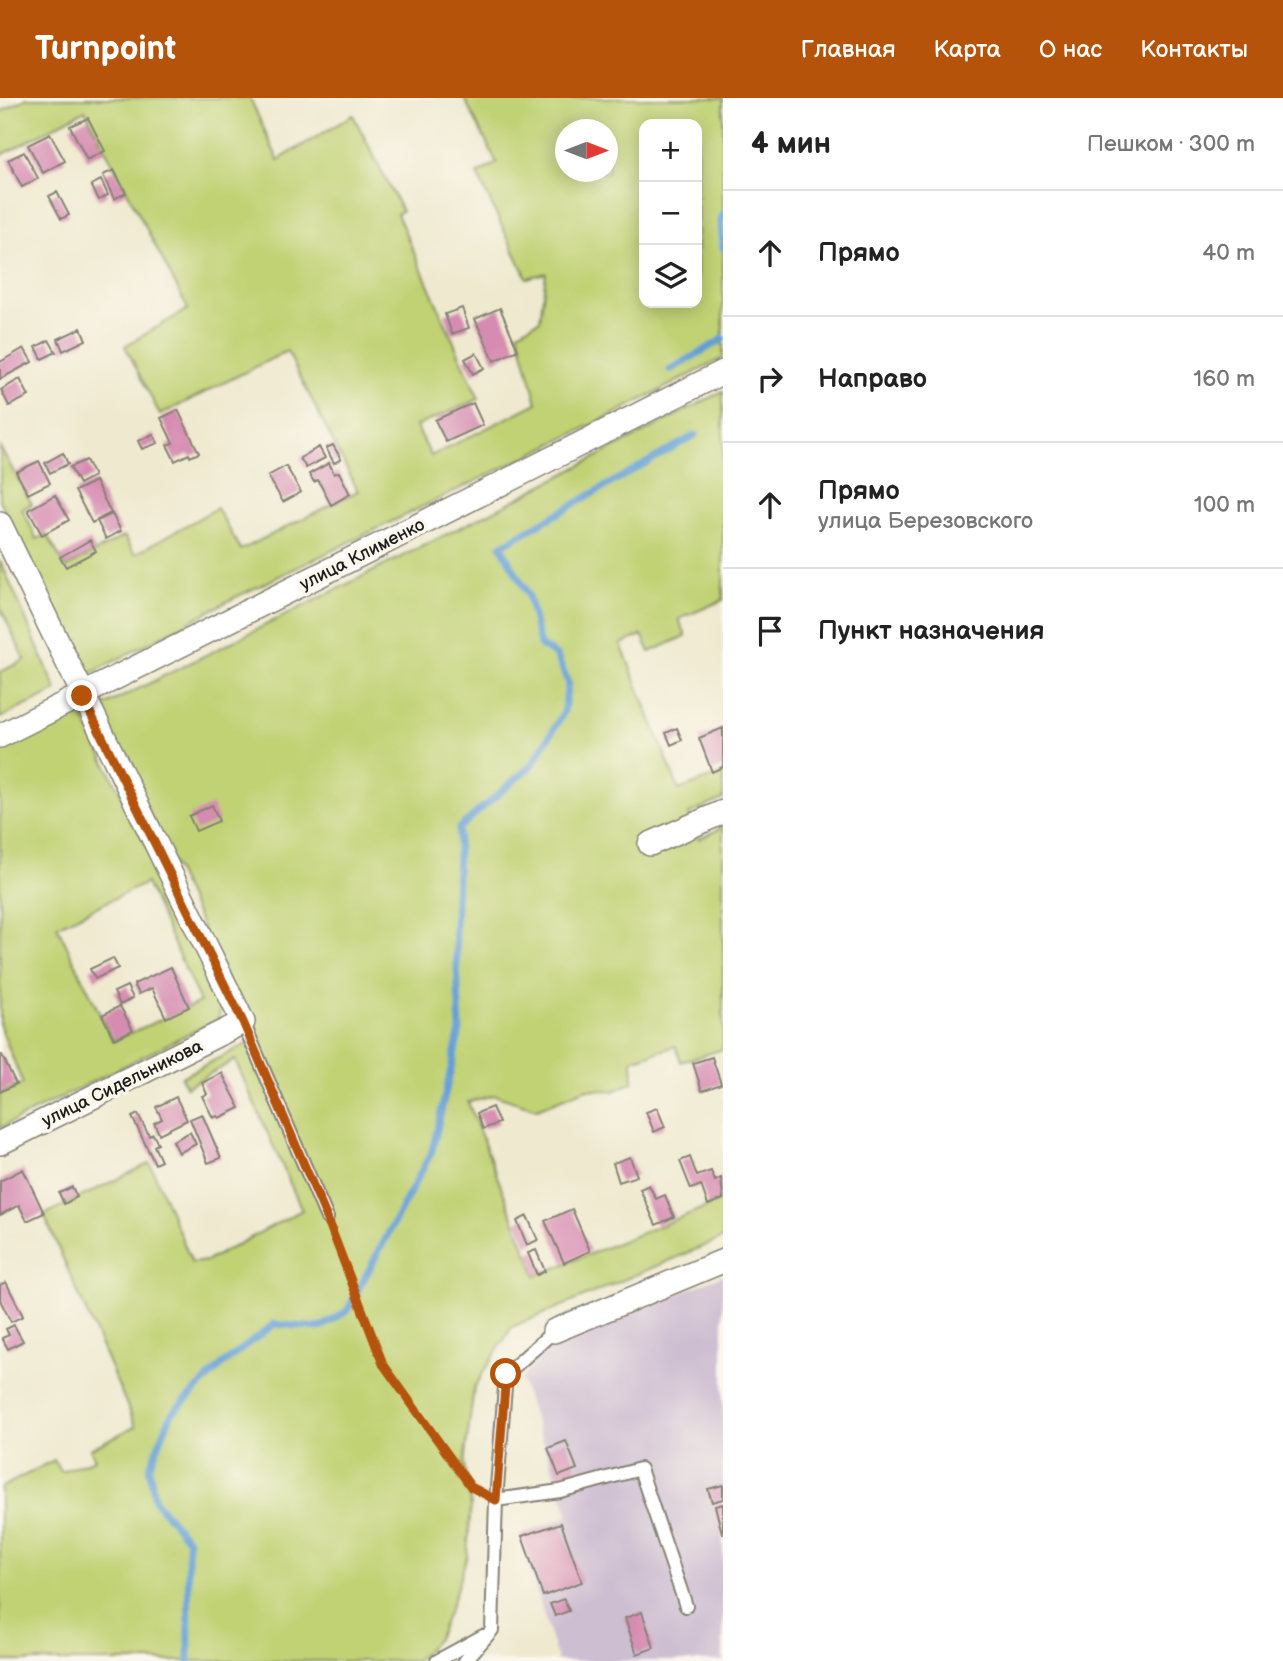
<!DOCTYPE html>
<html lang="ru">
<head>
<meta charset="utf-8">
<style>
	body { margin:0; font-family:"Balsamiq Sans",sans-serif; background:#f6f6f6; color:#222 }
	.controls { position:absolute; right:21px; top:21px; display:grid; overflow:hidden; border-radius:14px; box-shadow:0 4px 18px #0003 }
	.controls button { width:63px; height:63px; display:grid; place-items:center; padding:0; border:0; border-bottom:2px solid #e0e0e0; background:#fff; color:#222; font:35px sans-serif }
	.compass { position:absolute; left:555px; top:21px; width:63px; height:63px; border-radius:50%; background:#fff; box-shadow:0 4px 18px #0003; rotate:90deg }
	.stop { position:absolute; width:21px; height:21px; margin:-16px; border:5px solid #b45309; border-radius:50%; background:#fff }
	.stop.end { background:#b45309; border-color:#fff; box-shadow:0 2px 7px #0008 }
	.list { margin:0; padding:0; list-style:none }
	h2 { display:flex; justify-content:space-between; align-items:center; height:91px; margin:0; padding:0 28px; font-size:30px }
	h2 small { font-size:23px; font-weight:400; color:#767676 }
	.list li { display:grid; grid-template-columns:46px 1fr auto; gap:21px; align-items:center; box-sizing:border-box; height:126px; padding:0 28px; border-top:2px solid #e0e0e0 }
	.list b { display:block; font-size:26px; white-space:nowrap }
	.list p { margin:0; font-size:23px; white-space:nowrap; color:#767676 }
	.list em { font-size:23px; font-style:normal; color:#767676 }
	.icon { flex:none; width:38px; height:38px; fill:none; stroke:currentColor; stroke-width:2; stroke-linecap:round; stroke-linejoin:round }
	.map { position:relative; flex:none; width:723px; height:1563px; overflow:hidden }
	header { display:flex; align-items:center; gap:42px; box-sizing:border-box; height:98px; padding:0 35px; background:#b45309; color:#fff }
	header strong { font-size:33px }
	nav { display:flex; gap:38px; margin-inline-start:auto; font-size:24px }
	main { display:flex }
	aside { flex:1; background:#fff }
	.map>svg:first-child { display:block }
	.industrial { fill:#cebed1 }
	.green { fill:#c1d275; stroke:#6e7748; stroke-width:2; fill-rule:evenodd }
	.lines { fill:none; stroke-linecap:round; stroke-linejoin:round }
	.stream { stroke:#639fd3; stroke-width:7 }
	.building { fill:#d68bb1 }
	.service-casing { stroke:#868276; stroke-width:16 }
	.minor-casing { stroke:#868276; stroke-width:26 }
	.path { stroke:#868276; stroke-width:4.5; stroke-dasharray:5 5; stroke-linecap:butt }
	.service { stroke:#fff; stroke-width:12 }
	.minor { stroke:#fff; stroke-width:23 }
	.route { stroke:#b45309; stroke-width:9 }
	.labels { text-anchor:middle; stroke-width:7; stroke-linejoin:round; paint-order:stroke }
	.street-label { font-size:18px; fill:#1c1c1c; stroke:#fbf7ec }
</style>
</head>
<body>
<header>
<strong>Turnpoint</strong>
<nav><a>Главная</a><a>Карта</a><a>О нас</a><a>Контакты</a></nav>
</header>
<main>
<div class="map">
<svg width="723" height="1563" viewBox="0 0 723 1563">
	<rect width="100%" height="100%" fill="#fbf7ec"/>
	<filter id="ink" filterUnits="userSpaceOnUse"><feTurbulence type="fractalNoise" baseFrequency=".0143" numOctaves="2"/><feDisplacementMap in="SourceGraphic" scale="14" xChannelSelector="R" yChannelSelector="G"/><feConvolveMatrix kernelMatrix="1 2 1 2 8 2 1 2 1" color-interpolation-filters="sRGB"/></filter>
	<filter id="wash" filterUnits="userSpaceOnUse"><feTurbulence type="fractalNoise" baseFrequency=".00686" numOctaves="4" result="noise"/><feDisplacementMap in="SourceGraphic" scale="28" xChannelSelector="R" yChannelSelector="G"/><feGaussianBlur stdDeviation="1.57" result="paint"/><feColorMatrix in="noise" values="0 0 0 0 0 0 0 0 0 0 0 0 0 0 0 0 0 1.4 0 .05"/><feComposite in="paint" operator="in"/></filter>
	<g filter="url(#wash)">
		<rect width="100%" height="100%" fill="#efe9cf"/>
		<path class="industrial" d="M723,1177v386h-165l-39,-126 50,-19 -48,-136 22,-30z"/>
		<path class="green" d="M27,0h223l28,62 75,-45 49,96 -5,3 82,185 -63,27 15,30 106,-53 -19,-71 22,-12 6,-47 -19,5 -50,-104 20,-11 -33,-65h259v260l-111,57 -380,184 -146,77 -86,-175v-54l32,57 -10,5 15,30 10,-4 19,33 58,-32 11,18 82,-46 24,42 117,-59 -71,-140 -127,64 -35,-69 63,-37 -103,-199 -85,46v-44zM644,26h53v179h-53zM566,32h42v42h-42z
			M723,293v209l-44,19 7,17 -36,16 -8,-17 -21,9 58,146 44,-17v26l-34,15 10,25 24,-12v222l-42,13 -5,-16 -44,14 1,22 -19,9 -27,-2 -50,20 -43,-14 -26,7 68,174 187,-76v38l-211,89 -38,60 -10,77 7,42 -4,50 -17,53 -13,30 -21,22h-416v-173l54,-28 6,12 35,-13 -5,-10 46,-23 -92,-211 106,-52 42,100 15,-2 95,-51 -67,-150 -49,27 -5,-10 74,-37 -155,-332 397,-199z
			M0,462l57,131 -57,27v-46l25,-12 -25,-53z
			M77,614l4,1 141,288 -3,15 -3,4 -216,108v-34l23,-10 -23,-58v-278zM146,785l54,119 -87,39 -56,-115z"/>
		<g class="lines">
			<path class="stream" d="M723,116l-2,7 2,27
				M670,272l53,-31
				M189,1563l-1,-121 -33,-39 -6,-33 23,-55 51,-49 51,-40 46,4 27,-17 85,-160 28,-121 -5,-106 4,-96 73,-63 32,-53 4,-29 -11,-27 -17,-11 -12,-50 -27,-49 194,-111"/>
		</g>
		<g id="blocks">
			<path class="building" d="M88,20l17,33 -18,9 -17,-34z
				M50,36l15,27 -22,12 -15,-28z
				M24,54l14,26 -16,9 -14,-27z
				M114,72l12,23 -12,6 -11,-24z
				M101,82l7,15 -9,5 -8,-15z
				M57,94l12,23 -8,4 -12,-23z
				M462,210l7,20 -17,6 -7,-20z
				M500,210l18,42 -24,11 -19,-42z
				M81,230l5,12 -23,11 -5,-12z
				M49,242l7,12 -14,7 -6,-12z
				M24,250l8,14 -32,17v-17z
				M476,255l8,15 -11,6 -8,-15z
				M20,281l9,17 -20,10 -8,-16z
				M473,305l10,22 -37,17 -11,-22z
				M178,312l21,43 -9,4 -1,-3 -14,7 -8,-16 6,-2 -12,-25z
				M153,336l5,9 -16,6 -4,-8z
				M333,347l8,14 -7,4 -8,-15z
				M319,349l6,11 -19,10 -6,-10z
				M63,355l5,11 -18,9 -5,-10z
				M86,362l8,16 -15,8 -9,-17z
				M39,363l11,22 -22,11 -12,-22z
				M329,365l5,11 5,-2 11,22 -19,11 -13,-25 -4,2 -5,-8z
				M286,368l15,26 -18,10 -15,-26z
				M95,383l16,32 -19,10 -17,-32z
				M55,397l14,25 -27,15 -14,-25z
				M112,416l9,17 -15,8 -9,-18z
				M90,442l6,11 -30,16 -6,-10z
				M677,630l5,12 -11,5 -5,-12z
				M723,630v39l-11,5 -13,-34z
				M212,707l7,16 -23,10 -7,-15z
				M113,860l5,10 -23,11 -5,-10z
				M171,869l18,40 -23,11 -14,-30 -13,6 -5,-10z
				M127,888l6,12 -13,7 -6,-13z
				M120,908l13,24 -19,9 -12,-24z
				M0,957h2l14,29 -16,8z
				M712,959l9,27 -19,7 -9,-28z
				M222,975l18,35 -21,10 -2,-2 -4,2 -11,-22 5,-2 -5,-11z
				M176,999l11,23 -28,14 -5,-11 8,-4 -6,-12z
				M492,1009l7,16 -16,6 -6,-16z
				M657,1010l8,19 -11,5 -8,-20z
				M138,1016l11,22 4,-2 5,10 -4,2 7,15 -6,3 -23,-47z
				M202,1016l19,44 -13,5 -18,-44z
				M190,1034l6,12 -17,9 -6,-12z
				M630,1059l7,19 -18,6 -6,-19z
				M690,1059l7,19 14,-5 4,10 6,-3 2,21 -15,6 -7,-20 -10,4 -11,-28z
				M23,1071l21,44 -17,8 -8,-16 -19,10v-34z
				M649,1087l7,14 9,-4 9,22 -18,8 -16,-36z
				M72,1089l5,10 -13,7 -5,-11z
				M572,1111l18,42 -26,12 -19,-42z
				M527,1118l11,24 -11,5 -10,-24z
				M536,1152l9,21 -8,4 -9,-22z
				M6,1184l17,34 -12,6 -11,-22v-15z
				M14,1227l9,16 -15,8 -6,-11 7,-3 -3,-6z
				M566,1343l11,28 -18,7 -11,-28z
				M723,1387v14l-11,3 -4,-13z
				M723,1406v29h-1l-7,-27z
				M561,1425l21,59 -39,14 -21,-60z
				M564,1501l5,12 -14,5 -5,-12z
				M642,1514l12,36 -17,6 -12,-36z"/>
		</g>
	</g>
	<g filter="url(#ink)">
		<use href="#blocks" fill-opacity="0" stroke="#868276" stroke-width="2"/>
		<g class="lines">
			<defs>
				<path id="service" d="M243,924l84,196
					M496,1402l64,-9 80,-22 46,137
					M437,1563l46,-25
					M465,1563l27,-31 4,-130 10,-126 48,-43"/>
				<path id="minor" d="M0,426l243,498 -243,121
					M0,638l723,-364
					M650,746l73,-32
					M554,1233l169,-70"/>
			</defs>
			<use href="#service" class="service-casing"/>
			<use href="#minor" class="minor-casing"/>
			<path class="path" d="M332,1135l51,131 88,123 9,5"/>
			<use href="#service" class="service"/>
			<use href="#minor" class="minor"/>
		</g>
	</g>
	<g class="lines" filter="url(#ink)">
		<path class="route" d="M82,598l161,326 84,196 56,146 88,123 25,13 10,-126"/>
	</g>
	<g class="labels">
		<g class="street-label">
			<text transform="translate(362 456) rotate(-27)" y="6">улица Клименко</text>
			<text transform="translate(122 985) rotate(-26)" y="6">улица Сидельникова</text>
		</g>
	</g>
</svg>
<div class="controls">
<button>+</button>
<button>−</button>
<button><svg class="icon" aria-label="layers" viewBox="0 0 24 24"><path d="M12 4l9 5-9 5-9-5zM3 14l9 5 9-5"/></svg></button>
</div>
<svg class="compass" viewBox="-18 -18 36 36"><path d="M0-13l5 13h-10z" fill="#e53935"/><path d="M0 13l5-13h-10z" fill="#767676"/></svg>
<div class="stop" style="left:506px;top:1276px"></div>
<div class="stop end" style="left:82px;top:598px"></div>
</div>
<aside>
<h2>4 мин<small>Пешком · 300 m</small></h2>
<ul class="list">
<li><svg class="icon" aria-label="ahead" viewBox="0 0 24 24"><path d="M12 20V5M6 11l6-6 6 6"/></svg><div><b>Прямо</b></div><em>40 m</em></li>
<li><svg class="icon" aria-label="right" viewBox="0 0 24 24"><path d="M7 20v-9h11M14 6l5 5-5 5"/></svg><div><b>Направо</b></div><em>160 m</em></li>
<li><svg class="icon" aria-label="ahead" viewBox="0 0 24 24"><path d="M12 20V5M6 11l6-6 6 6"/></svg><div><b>Прямо</b><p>улица Березовского</p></div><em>100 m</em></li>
<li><svg class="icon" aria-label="arrive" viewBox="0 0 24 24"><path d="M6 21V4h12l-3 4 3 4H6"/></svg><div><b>Пункт назначения</b></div></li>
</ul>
</aside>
</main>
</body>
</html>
